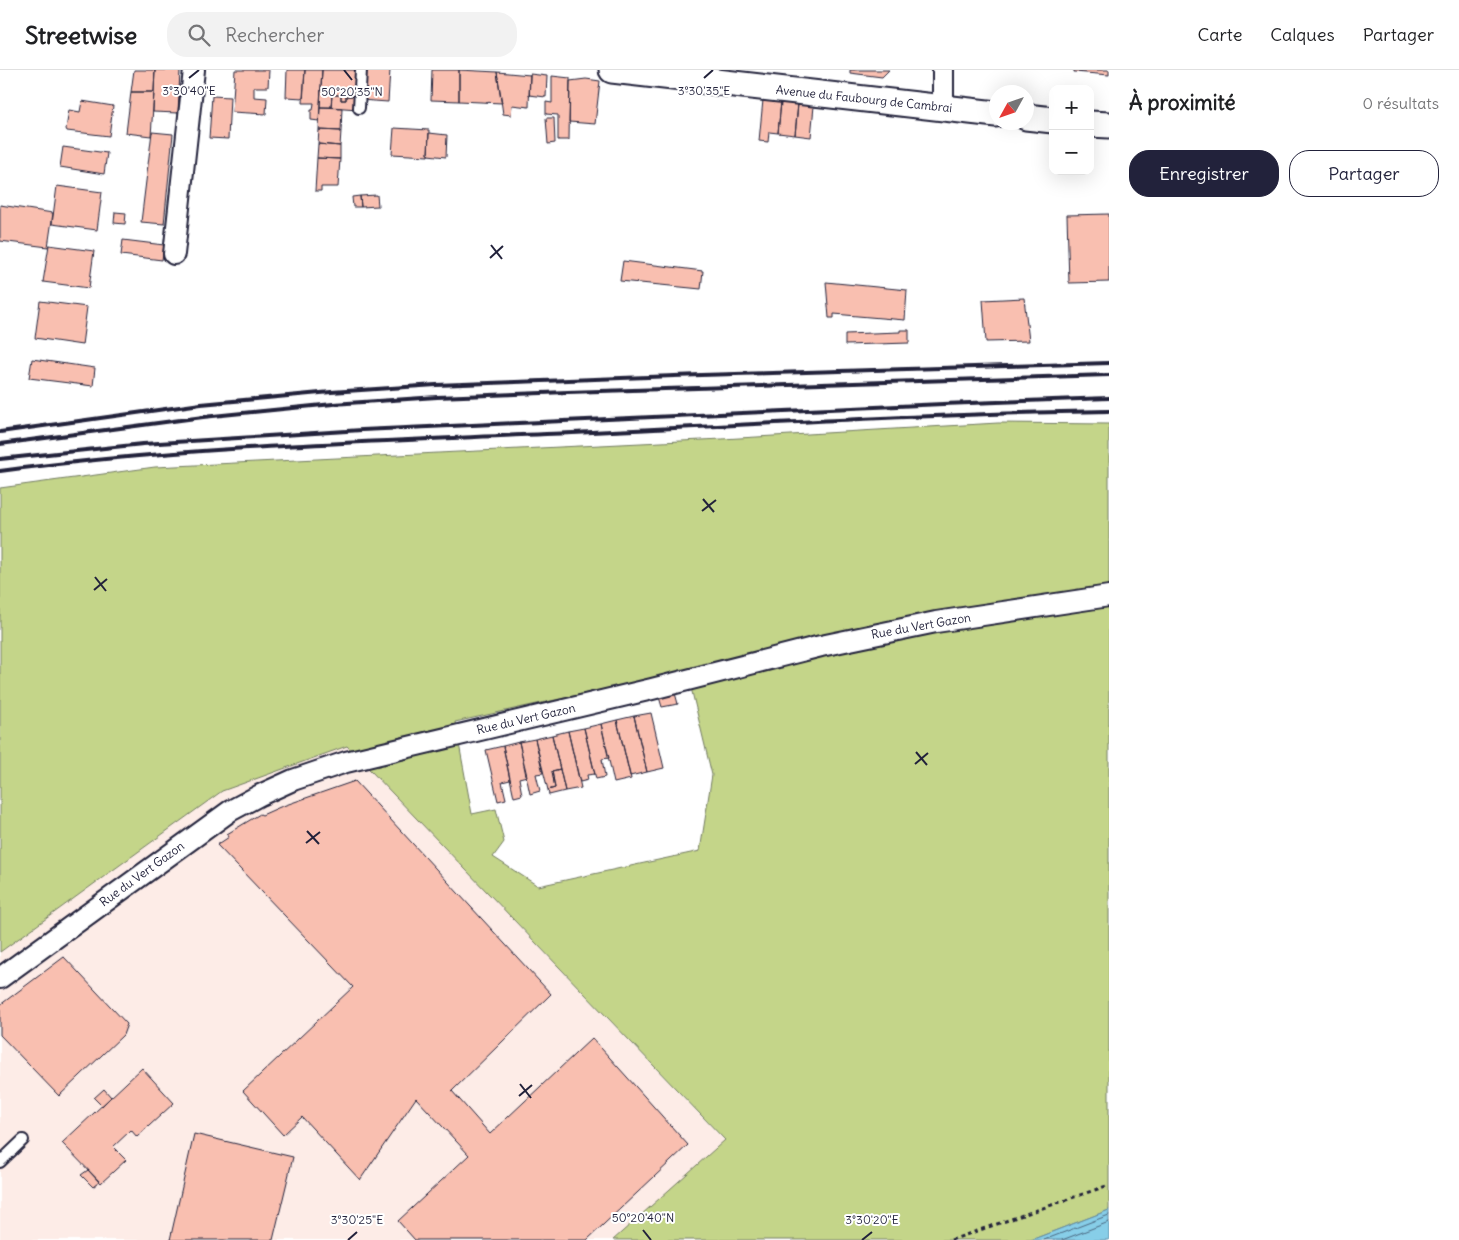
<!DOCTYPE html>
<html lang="fr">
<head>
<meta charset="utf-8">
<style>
	body { margin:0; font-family:Delius,sans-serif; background:#f2f2f2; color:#202124 }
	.controls { position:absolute; right:15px; top:15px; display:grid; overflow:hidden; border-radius:10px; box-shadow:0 5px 20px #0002 }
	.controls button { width:45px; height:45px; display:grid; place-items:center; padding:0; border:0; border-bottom:1px solid #e0e0e0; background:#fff; color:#202124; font:25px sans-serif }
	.compass { position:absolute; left:989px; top:15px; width:45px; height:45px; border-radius:50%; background:#fff; box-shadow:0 5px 20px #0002; rotate:230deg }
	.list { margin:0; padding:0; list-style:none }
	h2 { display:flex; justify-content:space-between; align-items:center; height:65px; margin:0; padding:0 20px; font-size:21px }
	h2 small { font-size:16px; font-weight:400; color:#757577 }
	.actions { display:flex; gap:10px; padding:15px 20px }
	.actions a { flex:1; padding:11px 0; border:1px solid #22223b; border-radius:20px; text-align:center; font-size:18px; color:#22223b }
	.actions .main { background:#22223b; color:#fff }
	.icon { flex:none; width:28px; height:28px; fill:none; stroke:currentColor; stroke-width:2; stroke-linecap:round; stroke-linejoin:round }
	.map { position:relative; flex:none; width:1109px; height:1170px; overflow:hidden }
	header { display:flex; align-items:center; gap:30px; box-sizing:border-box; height:70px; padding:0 25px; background:#fff; border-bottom:1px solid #e0e0e0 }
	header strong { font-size:24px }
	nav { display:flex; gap:28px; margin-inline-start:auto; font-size:18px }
	.search { width:350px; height:45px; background:#f2f2f2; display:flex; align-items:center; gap:12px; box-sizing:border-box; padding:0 18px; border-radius:20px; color:#757577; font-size:19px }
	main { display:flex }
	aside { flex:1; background:#fff }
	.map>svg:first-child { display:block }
	.built { fill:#fdece7 }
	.green { fill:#c4d589; stroke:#737c62; fill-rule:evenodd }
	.water { fill:#87cee8; stroke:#5f89a3 }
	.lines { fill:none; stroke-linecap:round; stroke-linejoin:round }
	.shore { stroke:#4a6780; stroke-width:1 }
	.building { fill:#f9bfb0; stroke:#22223b }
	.service-casing { stroke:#22223b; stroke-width:14 }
	.minor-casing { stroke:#22223b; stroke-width:24 }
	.tertiary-casing { stroke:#22223b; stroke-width:29 }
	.path { stroke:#22223b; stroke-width:3; stroke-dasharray:4 4; stroke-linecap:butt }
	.service { stroke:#fff; stroke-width:10 }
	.minor { stroke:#fff; stroke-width:20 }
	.tertiary { stroke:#fff; stroke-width:25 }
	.rail { stroke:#22223b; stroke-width:4 }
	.ticks { fill:none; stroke:#22223b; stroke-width:2 }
	.labels { text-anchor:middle; stroke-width:4; stroke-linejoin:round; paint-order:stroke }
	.street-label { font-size:12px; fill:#22223b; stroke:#fff }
	.ticks-label { font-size:12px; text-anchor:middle; fill:#22223b; stroke:#fff; stroke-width:4; stroke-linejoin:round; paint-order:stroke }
</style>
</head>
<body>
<header>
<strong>Streetwise</strong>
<div class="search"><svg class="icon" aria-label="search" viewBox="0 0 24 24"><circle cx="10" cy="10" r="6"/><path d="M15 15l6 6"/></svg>Rechercher</div>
<nav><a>Carte</a><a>Calques</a><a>Partager</a></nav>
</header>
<main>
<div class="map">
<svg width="1109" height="1170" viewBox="0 0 1109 1170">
	<rect width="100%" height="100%" fill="#fff"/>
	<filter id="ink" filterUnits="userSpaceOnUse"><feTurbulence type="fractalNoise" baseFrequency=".02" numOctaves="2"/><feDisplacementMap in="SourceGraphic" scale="10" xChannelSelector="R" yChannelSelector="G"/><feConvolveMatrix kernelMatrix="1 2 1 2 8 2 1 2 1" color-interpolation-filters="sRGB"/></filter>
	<g filter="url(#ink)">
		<path class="built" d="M347,676l378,395 -112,99h-613v-288l222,-161z"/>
		<path class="green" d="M998,353l111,1v786l-78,30h-418l112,-100 -378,-394 -125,45 -222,161v-464l155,-21 567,-28zM687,601l25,104 -12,76 -162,35 -45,-29 11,-15 -8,-33 -24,5 -17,-92z"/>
		<path class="water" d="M1109,1140v30h-78z"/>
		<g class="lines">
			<path class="shore" d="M1044,1170l65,-25
				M1062,1170l47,-18"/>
		</g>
		<path class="building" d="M134,0h21l-1,22h-23z
			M155,0h25l-2,43 -25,-1z
			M235,0h34l-1,17h-14v10l13,1 -1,16 -34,-2z
			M287,0h18l-2,28 -17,-1z
			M305,0h17l-3,51 -8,-1v-10h2l1,-7h-11z
			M322,0h38l-2,26h-12v4h-5v-5h-9l-1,12h-11z
			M362,0h28l-2,32 -28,-2z
			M432,0h27v31l-28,-1z
			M459,0l38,2 5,31 -43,-2z
			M850,0h39l-7,7 -32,-4z
			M1074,0h35v5l-35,-3z
			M497,2l33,3 -1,32 -17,-2 -1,10 -8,-1z
			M530,4l17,2 -1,21 -17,-2z
			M552,6l18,2 -1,62h-11v-25l-12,-1v-12l6,1z
			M586,9l14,2 -5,43 -26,-2 1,-41z
			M131,22h23l-3,44 -25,-3z
			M332,25h9v5h5v-4h12v13l-27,-2z
			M212,26l18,1 -2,42 -19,-1z
			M763,30l18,2 -3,31 -9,-1 -1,10 -9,-1z
			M82,31l31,5 -4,30 -42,-5 -1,-2 3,-19 11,2z
			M781,32l17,2 -3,31 -17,-2z
			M798,34l16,2 -3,31 -16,-2z
			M320,37l22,1 -1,23 -22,-1z
			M546,48h8l1,25 -7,1z
			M394,58l35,2 -1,26 -36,-2z
			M319,60l22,1 -1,15 -22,-2z
			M152,62l21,2 -9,90 -23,-2z
			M429,63l18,2 -1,22 -18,-2z
			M318,74l22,2v13l-23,-1z
			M63,77l44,6 -3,21 -44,-7z
			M317,88l23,1 -2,28h-17v4h-6z
			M57,116l45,6 -5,38 -45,-6z
			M377,125l1,11 -17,1 -1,-11z
			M360,126l1,11h-8l-1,-10z
			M0,135l53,8 -5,34 -48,-6z
			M115,142l11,1 -1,11 -11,-1z
			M1109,144v68l-40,1 -2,-68z
			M123,170l41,5 -2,15 -41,-5z
			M49,175l45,6 -5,37 -46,-6z
			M623,191l80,10 -2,18 -81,-8z
			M826,212l81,8 -2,30 -71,-6v4h-5z
			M1024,228l5,43 -43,1 -3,-42z
			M40,231l47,6 -5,38 -47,-7z
			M900,260h9v13l-64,2v-11l55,-2z
			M32,289l63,9 -2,18 -64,-8z
			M675,623l3,11 -16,3 -3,-10z
			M651,643l13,55 -17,4 -13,-56z
			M634,646l13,56 -17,4 -13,-56z
			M617,650l14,59 -17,4 -13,-59z
			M601,654l8,34 -7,1 3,18 -9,2 -12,-51z
			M584,658l11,46 -8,1 1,5 -8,2 -12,-51z
			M568,661l13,57 -16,3 -13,-56z
			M552,665l8,34 -8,2 3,17 -7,2 -13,-51z
			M535,669l8,34 -7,1 4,17 -10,3 -11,-52z
			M519,672l8,34 -8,2 3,17 -8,2 -11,-51z
			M503,676l7,34 -8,2 4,17 -8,2 -12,-51z
			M560,699l5,22 -16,4 -1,-5 7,-2 -3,-17z
			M355,711l196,213 -99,97 38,43 102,-96 96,107 -101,95h-172l-17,-19 71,-66 -53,-57 -56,82 -58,-63 -19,18 -40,-44 110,-104 -136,-142 12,-8 -2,-3 33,-20 2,1 18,-8z
			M64,887l63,67 -4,11 -64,61 -59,-61v-30z
			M142,998l32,35 -37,34 -6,-7 -18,17 13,13 -25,23 -39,-40z
			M104,1019l7,8 -9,9 -8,-8z
			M194,1064l99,23 -20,83h-103z
			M88,1100l11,12 -6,5 -12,-12z"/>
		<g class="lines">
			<defs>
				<path id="service" d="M359,38l2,-38
					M0,1092l23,-22"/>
				<path id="minor" d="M943,38v-38
					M174,184l20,-184
					M0,908l230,-167 30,-16 33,-15 53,-18 306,-73 169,-43 115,-24 173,-26"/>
				<path id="tertiary" d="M612,0l384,44
					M1026,47l27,3
					M1090,54l19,1"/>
			</defs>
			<use href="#service" class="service-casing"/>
			<use href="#minor" class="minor-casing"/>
			<use href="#tertiary" class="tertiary-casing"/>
			<path class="path" d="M951,1170l158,-55"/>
			<use href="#service" class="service"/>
			<use href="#minor" class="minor"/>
			<use href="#tertiary" class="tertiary"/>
			<path class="rail" d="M0,362l201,-28 130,-12 105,-7 265,-10 408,-12
				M0,374l203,-27 130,-13 104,-7 131,-5 541,-17
				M0,389l143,-15 219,-14 581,-26 166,-6
				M0,401c181,-24 364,-29 546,-37 187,-8 375,-20 563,-23"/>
		</g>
	</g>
	<path class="ticks" d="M344,0l8,10M189,8l10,-8M704,8l9,-8M491,175l11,14M490,188l13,-12M703,429l11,13M702,441l14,-11M95,507l11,14M94,520l13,-11M916,682l11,13M915,694l13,-11M307,761l12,13M306,773l14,-11M520,1014l11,14M519,1026l13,-11M643,1160l8,10M348,1170l9,-8M862,1170l10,-8"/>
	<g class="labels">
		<g class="street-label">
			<text transform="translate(864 29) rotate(6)" y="4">Avenue du Faubourg de Cambrai</text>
			<text transform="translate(921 556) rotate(-10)" y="4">Rue du Vert Gazon</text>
			<text transform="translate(526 649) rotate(-13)" y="4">Rue du Vert Gazon</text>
			<text transform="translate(142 804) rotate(-36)" y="4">Rue du Vert Gazon</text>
		</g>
	</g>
	<g class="ticks-label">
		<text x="189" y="25">3°30'40"E</text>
		<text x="704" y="25">3°30'35"E</text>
		<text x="352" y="26">50°20'35"N</text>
		<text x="643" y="1152">50°20'40"N</text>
		<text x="357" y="1154">3°30'25"E</text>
		<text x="872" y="1154">3°30'20"E</text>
	</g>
</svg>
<div class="controls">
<button>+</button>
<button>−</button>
</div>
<svg class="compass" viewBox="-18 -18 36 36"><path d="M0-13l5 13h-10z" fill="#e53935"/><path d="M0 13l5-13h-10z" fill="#757577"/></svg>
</div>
<aside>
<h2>À proximité<small>0 résultats</small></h2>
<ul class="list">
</ul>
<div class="actions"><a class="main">Enregistrer</a><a>Partager</a></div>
</aside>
</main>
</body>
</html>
